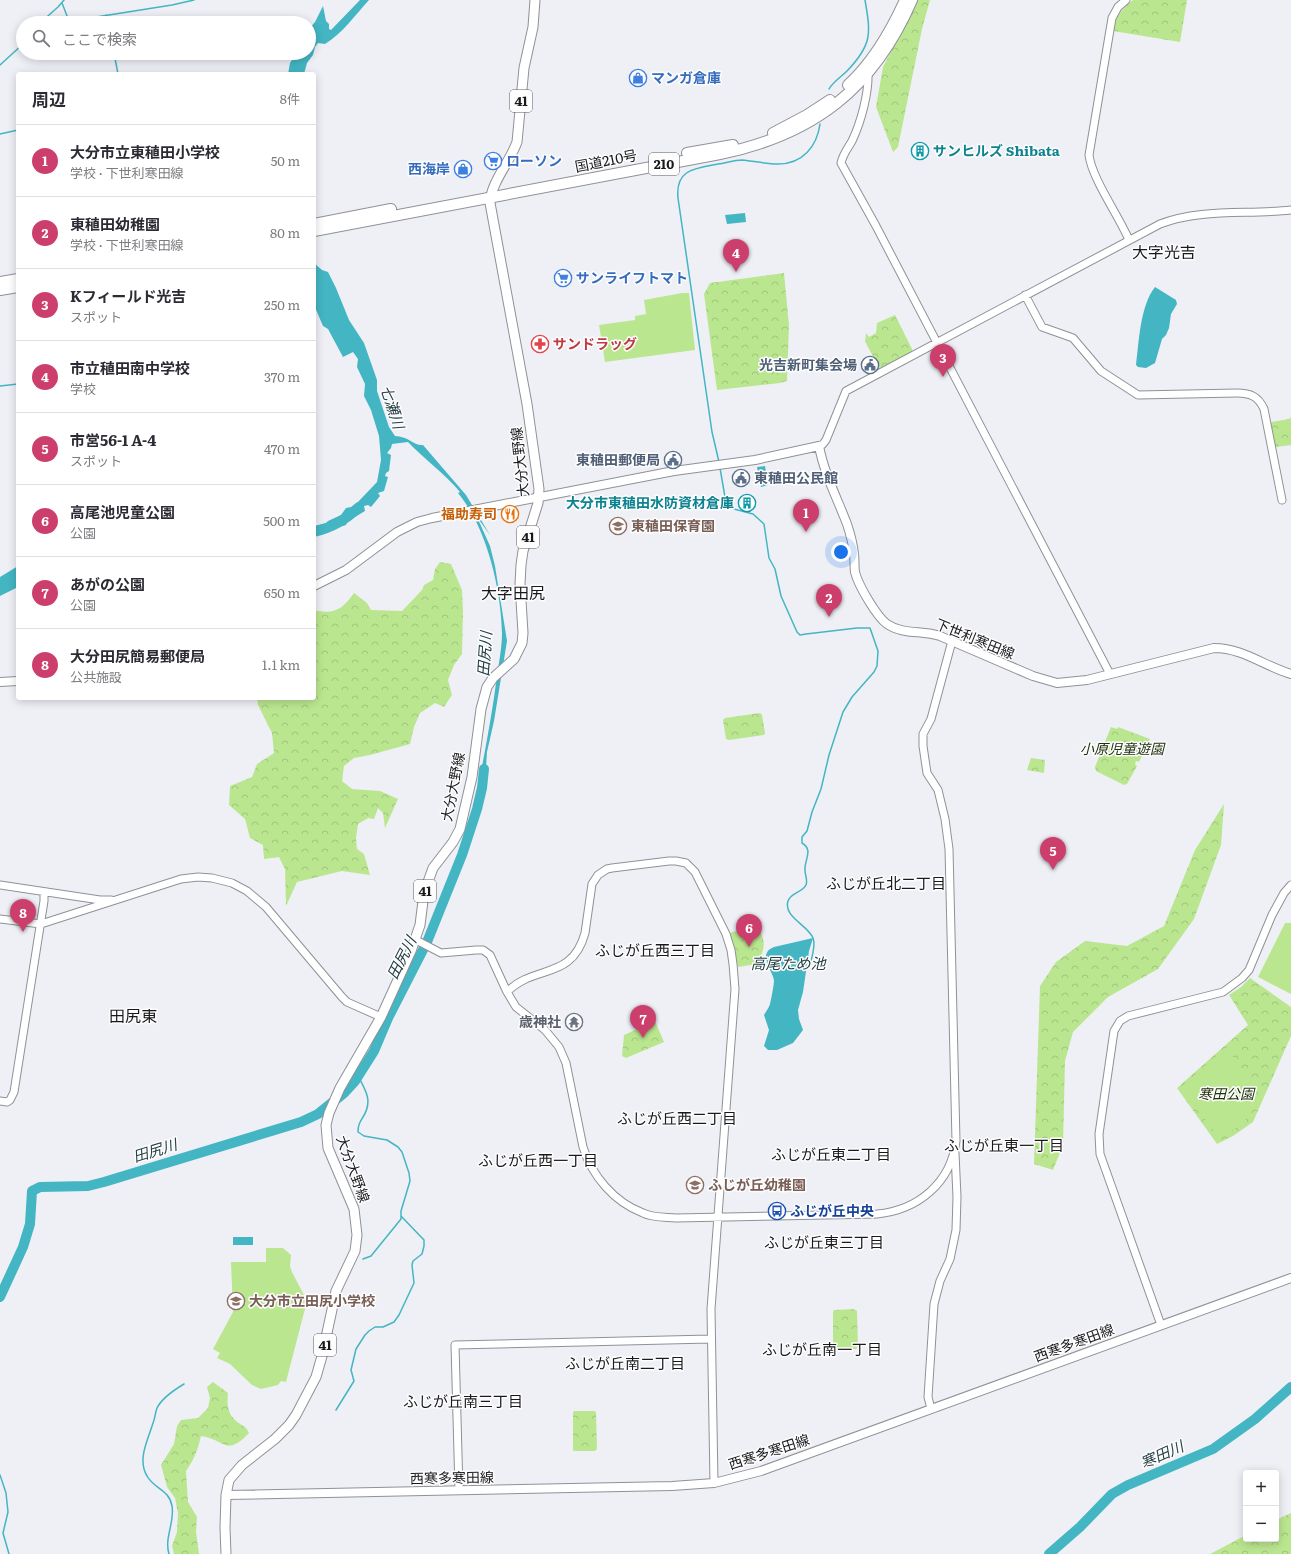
<!DOCTYPE html>
<html lang="ja">
<head>
<meta charset="utf-8">
<style>
	body { margin:0; font-family:Literata,"Noto Sans JP",serif; background:#f7f7f7; color:#2b2b33 }
	.controls { position:absolute; right:12px; bottom:12px; display:grid; overflow:hidden; border-radius:4px; box-shadow:0 2px 10px #0003 }
	.controls button { width:36px; height:36px; display:grid; place-items:center; padding:0; border:0; border-bottom:1px solid #e1e1e2; background:#fff; color:#2b2b33; font:20px sans-serif }
	.you { position:absolute; left:841px; top:552px; width:14px; height:14px; margin:-10px; border:3px solid #fff; border-radius:50%; background:#1a73e8; box-shadow:0 0 0 6px #1a73e833 }
	.badge { display:grid; place-items:center; width:26px; height:26px; border-radius:50%; background:#cc3f6d; color:#fff; font-size:13px; font-weight:700 }
	.pin { position:absolute; translate:-50% -33px; filter:drop-shadow(0 1px 2px #0008) }
	.pin::after { content:''; position:absolute; top:21px; width:14px; height:12px; background:inherit; clip-path:polygon(0 0,100% 0,50% 100%) }
	.list { margin:0; padding:0; list-style:none }
	h2 { display:flex; justify-content:space-between; align-items:center; height:52px; margin:0; padding:0 16px; font-size:17px }
	h2 small { font-size:13px; font-weight:400; color:#7c7c81 }
	.list li { display:grid; grid-template-columns:26px 1fr auto; gap:12px; align-items:center; box-sizing:border-box; height:72px; padding:0 16px; border-top:1px solid #e1e1e2 }
	.list b { display:block; font-size:15px; white-space:nowrap }
	.list p { margin:0; font-size:13px; white-space:nowrap; color:#7c7c81 }
	.list em { font-size:13px; font-style:normal; color:#7c7c81 }
	.icon { flex:none; width:22px; height:22px; fill:none; stroke:currentColor; stroke-width:2; stroke-linecap:round; stroke-linejoin:round }
	.map { position:relative; flex:none; width:1291px; height:1554px; overflow:hidden }
	.search { position:absolute; background:#fff; box-shadow:0 2px 10px #0003; left:16px; top:16px; width:300px; height:44px; display:flex; align-items:center; gap:10px; box-sizing:border-box; padding:0 14px; border-radius:22px; color:#7c7c81; font-size:15px }
	.panel { position:absolute; background:#fff; box-shadow:0 2px 10px #0003; left:16px; top:72px; width:300px; height:628px; border-radius:4px }
	.map>svg:first-child { display:block }
	.forest { fill:url(#forest-crowns) }
	.garden { fill:#bbe690 }
	.water { fill:#44b5c3 }
	.lines { fill:none; stroke-linecap:round; stroke-linejoin:round }
	.stream { stroke:#44b5c3; stroke-width:1.5 }
	.river { stroke:#44b5c3; stroke-width:10 }
	.tertiary-casing { stroke:#8f9196; stroke-width:9 }
	.secondary-casing { stroke:#8f9196; stroke-width:10 }
	.primary-casing { stroke:#8f9196; stroke-width:11 }
	.trunk-casing { stroke:#8f9196; stroke-width:12 }
	.tertiary { stroke:#fff; stroke-width:7 }
	.secondary { stroke:#fff; stroke-width:8 }
	.primary { stroke:#fff; stroke-width:9 }
	.trunk { stroke:#fff; stroke-width:10 }
	.labels { text-anchor:middle; stroke-width:3; stroke-linejoin:round; paint-order:stroke }
	.shield { fill:#fdfdfe; stroke:#5d5d60; stroke-width:1 }
	.shield-label { font-size:13px; font-weight:bold; fill:#19191c }
	.shop-label { font-size:14px; font-weight:bold; fill:#366cbe; stroke:#fdfdfe; text-anchor:start }
	.culture-label { font-size:14px; font-weight:bold; fill:#0d838f; stroke:#fdfdfe; text-anchor:start }
	.street-label { font-size:14px; fill:#19191c; stroke:#fdfdfe }
	.health-label { font-size:14px; font-weight:bold; fill:#be3a42; stroke:#fdfdfe; text-anchor:start }
	.service-label { font-size:14px; font-weight:bold; fill:#4e5e75; stroke:#fdfdfe; text-anchor:end }
	.food-label { font-size:14px; font-weight:bold; fill:#c56008; stroke:#fdfdfe; text-anchor:end }
	.education-label { font-size:14px; font-weight:bold; fill:#785e54; stroke:#fdfdfe; text-anchor:start }
	.park-label { font-size:14px; font-style:italic; fill:#20310c; stroke:#fdfdfe }
	.worship-label { font-size:14px; font-weight:bold; fill:#5b616d; stroke:#fdfdfe; text-anchor:end }
	.transit-label { font-size:14px; font-weight:bold; fill:#164399; stroke:#fdfdfe; text-anchor:start }
	.water-label { font-size:15px; font-style:italic; fill:#264043; stroke:#fdfdfe }
	.neighbourhood-label { font-size:15px; fill:#19191c; stroke:#fdfdfe }
	.quarter-label { font-size:16px; fill:#19191c; stroke:#fdfdfe }
</style>
</head>
<body>
<div class="map">
<svg width="1291" height="1554" viewBox="0 0 1291 1554">
	<defs>
		<pattern id="forest-crowns" width="20" height="18" patternUnits="userSpaceOnUse"><rect width="20" height="18" fill="#bbe690"/><path d="M2 6a3 3 0 1 1 6 0M12 15a3 3 0 1 1 6 0" fill="none" stroke="#a0c57c"/></pattern>
	</defs>
	<rect width="100%" height="100%" fill="#eef0f6"/>
	<path class="forest" d="M918,0h12l-8,29 -24,118 -5,5 -17,-45 7,-40z
		M1133,0h54l-7,42 -67,-11c2,-14 9,-23 20,-31z
		M784,273l5,52 -2,56 -7,2 -63,7 -13,-96 6,-11z
		M895,315l17,34v4l-30,15 -1,-1 -2,1 -13,-25 -1,-1 1,-9 3,4 7,-4 1,-10z
		M1291,417v28l-22,3 -4,-25 24,-4z
		M440,562l11,2 11,26 1,21 -1,43 -8,11 -6,15 4,15 -8,12 -9,-4 -15,10 -6,14 -4,17 -40,11 -16,3 -10,8 -2,15 10,8 28,2 18,8 -13,29 -2,-15 -5,-5 -4,11 -6,-1 -10,6 -2,14 1,11 7,5 6,21 -28,-4 -45,11 -11,24 -1,-37 -6,-12 -15,2 -1,-14 -13,-7 -5,-19 -16,-14 1,-19 22,-9 5,-13 17,-11 -2,-20 -14,-28 -1,-7h57v-88c20,5 29,-1 40,-17l13,10 4,7 31,1 20,-21 2,-5 9,-5 2,-11z
		M760,713l2,2 3,18 -1,2 -35,5 -3,-1 -3,-19 2,-2z
		M1111,727l6,2 1,-2 32,12 -11,23 -3,-1 -1,3 2,2 -10,18 -3,1 -28,-14 -1,-4z
		M1031,758l14,2 -1,13 -17,-3z
		M1224,804l-3,41 -27,74 -36,50 -50,28 -35,35 -8,29 -2,84 -10,25 -19,-6 6,-178 16,-24 29,-21 42,5 37,-20 31,-76z
		M752,926l7,2c7,15 6,21 -2,36l-19,3 -8,-34z
		M1250,978l41,29v29l-38,86 -20,14 -16,8 -40,-56 71,-63 -19,-30 12,-8z
		M655,1021l9,21 -38,16 -4,-2 2,-21z
		M854,1309l3,2 1,36 -2,2h-21l-2,-2v-35l1,-2z
		M213,1382l15,11c-1,9 -1,20 7,27 6,6 10,4 14,13 -23,24 -23,7 -48,3 -3,13 -7,24 -15,35l2,31 9,15 -1,15 3,22h-25l-2,-8 5,-14 1,-19 -3,-15 -8,-11 -6,-22 13,-21 3,-18 4,-6 17,-2 10,-10 2,-10 -3,-11z
		M574,1411h20l2,1 1,37 -2,2h-21l-1,-1v-37z
		M1291,1513v41h-81l36,-19v4h30v-19z"/>
	<path class="garden" d="M682,293h7l6,57 -90,12 -6,-37 36,-5v-4l11,-2 -2,-14z
		M1285,923h6v71l-33,-17z
		M1227,1047l31,48c-11,26 -14,32 -40,41l-38,-48z
		M266,1248h17l8,7 -1,11 2,6 15,29 -21,81 -5,-1 -3,4 -17,4 -9,-4 -22,-21 -13,-6 3,-5 -7,-4 20,-37 -2,-50h35z"/>
	<path class="water" d="M360,0h9c-14,15 -26,33 -44,44l-7,-1 -3,4 -2,8 -6,8 -3,11h-16l2,-11 6,-10h13v-24l6,-7 8,-16 3,15 3,3v5l2,1z
		M745,213l1,9 -19,2 -2,-9z
		M314,263l8,7 6,2 8,16 13,32 15,23 13,37v11l12,36 6,9c13,0 19,10 28,9l43,50 24,40 -13,-18 13,29 5,20 12,75 -13,80 -7,31 -2,31 -5,-1 1,-10c6,-32 12,-64 16,-96 2,-14 5,-29 5,-43 -1,-44 -15,-105 -44,-140l2,-1c-16,-19 -36,-33 -52,-50l-16,2 -1,4 -4,5 4,2 -2,16 -3,2 -1,3 3,1 -4,14 -6,2 2,3 -9,11 -3,-2 -4,1 1,5 -10,6 -9,-1 -1,3 2,3 -1,3 -32,9v-8l12,-3 2,-2 13,-6 5,-7 5,-1 7,-5 19,-20 4,-22 -2,-24 -8,-26 -7,-14 1,-12 -8,-17 1,-8 -5,-7 -10,5 -15,-28 -5,-3 -9,-21z
		M1155,287l21,13 1,4 -6,10 -2,14 -3,7 -4,4 -7,24 -9,5 -8,-1 -2,-2c3,-23 4,-59 19,-78z
		M765,466l3,19 -7,2 -4,-20z
		M18,566v21l-18,9v-19z
		M813,938l-4,13 -6,41 -5,18 1,9 4,11 -10,13 -16,7h-9l-4,-4 5,-16 -5,-15c2,-4 5,-7 6,-11 1,-3 4,-20 4,-23 0,-9 -18,-27 0,-34z
		M233,1237h20v8h-20z"/>
	<g class="lines">
		<path class="stream" d="M62,3l7,18h2l101,-16 22,-5
			M106,15l2,8
			M40,23l18,-16 6,-7
			M114,53l4,21
			M0,65l23,-21
			M829,89c4,-7 12,-12 18,-18 25,-26 24,-37 18,-71
			M0,134l18,-4
			M0,386l18,-2
			M719,462l-7,-30 -34,-234c-3,-29 18,-30 40,-34 8,-1 16,-4 24,-4 12,1 24,4 36,4 25,0 39,-18 42,-40
			M720,468l5,29 3,7 6,5 19,5 11,10 5,34 6,11 6,27 16,36 3,3 6,-1 51,-6h13l8,23 -1,15 -3,6 -22,25 -9,15 -14,43 -8,34 -9,23 -5,19 -5,6v6c12,7 2,17 3,27 0,6 3,10 1,15 -4,8 -15,7 -18,16 -5,16 20,24 25,37 3,8 -1,18 -3,27
			M358,1076c8,15 15,25 5,41 -3,5 -5,8 -5,15l6,4 23,4 11,7 4,5 7,21 1,8 -9,30v8l-30,37 -8,3
			M336,1410l18,-29 -3,-11 5,-21 9,-14 4,-4 6,-4h8l11,-5 5,-7 15,-32 -2,-18 1,-4 9,-7 2,-8v-6l-23,-24
			M0,1475l6,18 2,19 -5,21 6,21
			M169,1554c-5,-16 6,-32 3,-48 -3,-17 -18,-17 -25,-30 -10,-17 1,-36 6,-53 2,-4 2,-10 4,-15 5,-10 17,-18 27,-24"/>
		<path class="river" d="M314,532c17,-4 33,-13 45,-25
			M0,1297l23,-50 7,-23 2,-33 8,-4 48,-1 16,-4 197,-60 17,-8 26,-21 11,-12 19,-30 14,-33 39,-76 35,-87 15,-46 5,-21 2,-19
			M1049,1554l31,-27 32,-33 16,-9 85,-36 42,-30 36,-32"/>
		<defs>
			<path id="tertiary" d="M1126,0l-8,7 -6,11 -23,137c3,24 30,61 40,85
				M868,72c1,21 -7,50 -16,69 -4,7 -9,13 -11,22l35,63 234,448
				M1025,295l17,32 31,11 28,33 37,24 99,-2c13,0 21,3 27,16l18,91
				M819,446l4,-2 3,-4 20,-49 314,-167c41,-16 88,-9 131,-14
				M0,885l100,15h11
				M0,919l41,5 140,-45 17,-2 14,1 20,5 15,8 19,16 76,90 5,5 34,15
				M416,940l25,13 35,-3h7l7,5 17,37 9,15 29,23 14,17 7,16 17,84c9,29 31,55 60,66 10,5 22,4 33,5l201,-4c41,-4 74,-31 79,-73l-7,-292 -4,-30 -7,-29 -11,-17 -4,-27v-12l8,-15 21,-78
				M507,992c27,-28 65,-11 78,-59l7,-49 6,-9 9,-6 5,-1 57,-7h7l10,2 9,9 31,62 5,16 2,14 2,25 -24,320 3,174
				M0,1101l7,1 3,-2 4,-8 30,-191v-9
				M1161,1325l-61,-171 -1,-20 15,-103 6,-10 8,-5 95,-24 19,-14 7,-8 23,-55 12,-22 7,-8
				M931,1409l-3,-12 6,-93 6,-23 10,-22 6,-29 1,-33 -2,-44
				M459,1490l-4,-145 255,-6"/>
			<path id="secondary" d="M314,586l32,-16 51,-38 20,-10 15,-4 242,-47 81,-11 64,-14c5,27 18,52 28,78 3,9 6,20 7,30 1,6 0,12 1,18 3,13 22,45 32,52 16,11 35,6 53,12l93,40 24,7 30,-3 127,-32c29,0 50,18 77,26
				M0,682l18,-1
				M226,1495l446,-9 42,-3 47,-12 530,-193"/>
			<path id="primary" d="M226,1554l-1,-26 1,-33 3,-15 13,-15 33,-26 14,-14 7,-10 20,-38 6,-21 14,-65 19,-40 2,-16 -3,-26 -26,-61 -2,-23 3,-12 11,-25 41,-71 30,-66 9,-26 4,-32 9,-25 20,-26 7,-13 12,-52 9,-68 6,-22 6,-9 21,-19 8,-16 1,-10 -3,-49 1,-19 2,-14 15,-48 1,-14 -12,-85 -37,-201c1,-21 20,-41 27,-61l7,-74 9,-41 2,-27"/>
			<path id="trunk" d="M848,85c25,-23 43,-54 57,-85
				M773,133l34,-18 23,-15 -12,8
				M687,153l46,-8
				M314,224l77,-15
				M314,231l406,-77c94,-19 154,-66 192,-154
				M0,282l18,-3
				M0,290l18,-3"/>
		</defs>
		<use href="#tertiary" class="tertiary-casing"/>
		<use href="#secondary" class="secondary-casing"/>
		<use href="#primary" class="primary-casing"/>
		<use href="#trunk" class="trunk-casing"/>
		<use href="#tertiary" class="tertiary"/>
		<use href="#secondary" class="secondary"/>
		<use href="#primary" class="primary"/>
		<use href="#trunk" class="trunk"/>
	</g>
	<defs>
		<symbol id="shop-ring" viewBox="-11 -11 22 22"><circle r="9.5" fill="#fdfdfe" stroke="#3f7fe0" stroke-width="1.5"/><path d="M-5-2.5h2.3a2.7 3.5 0 0 1 5.4 0H5L5.5 6h-11ZM-1.5-2.5h3a1.5 2.3 0 0 0-3 0Z" fill="#3f7fe0"/></symbol>
		<symbol id="building-ring" viewBox="-11 -11 22 22"><circle r="9.5" fill="#fdfdfe" stroke="#0f9aa8" stroke-width="1.5"/><path d="M-4-6H4V6H1V3H-1V6H-4ZM-2.5-4.3h1.7v1.8h-1.7ZM.8-4.3h1.7v1.8H.8ZM-2.5-1h1.7V.8h-1.7ZM.8-1h1.7V.8H.8Z" fill="#0f9aa8"/></symbol>
		<symbol id="supermarket-ring" viewBox="-11 -11 22 22"><circle r="9.5" fill="#fdfdfe" stroke="#3f7fe0" stroke-width="1.5"/><path d="M-6-5.5h2.5l.6 2H6L4.5 2H-2.5L-4.4-4H-6ZM-1.5 3.2a1.3 1.3 0 1 0 .1 0ZM3 3.2a1.3 1.3 0 1 0 .1 0Z" fill="#3f7fe0"/></symbol>
		<symbol id="pharmacy-ring" viewBox="-11 -11 22 22"><circle r="9.5" fill="#fdfdfe" stroke="#e0444e" stroke-width="1.5"/><path d="M-2-6h4v4h4v4h-4v4h-4v-4h-4v-4h4Z" fill="#e0444e"/></symbol>
		<symbol id="civic-ring" viewBox="-11 -11 22 22"><circle r="9.5" fill="#fdfdfe" stroke="#5c6f8a" stroke-width="1.5"/><path d="M-.6-6.5H3V-4.5H.6V-3L4-1V1h2V6H-6V1h2V-1L-.6-3ZM-1.2 2.5V6h2.4V2.5Z" fill="#5c6f8a"/></symbol>
		<symbol id="restaurant-ring" viewBox="-11 -11 22 22"><circle r="9.5" fill="#fdfdfe" stroke="#e8710a" stroke-width="1.5"/><path d="M-5-6h1v4h1v-4h1v4h1v-4h1v5L-1.5 .5V6h-2V.5L-5-1ZM5-6V6H3V1.5H1.5Q1.5-4 5-6Z" fill="#e8710a"/></symbol>
		<symbol id="school-ring" viewBox="-11 -11 22 22"><circle r="9.5" fill="#fdfdfe" stroke="#8d6e63" stroke-width="1.5"/><path d="M0-5L7-2L0 1L-7-2ZM-4 1L0 2.5L4 1V4Q0 6-4 4Z" fill="#8d6e63"/></symbol>
		<symbol id="temple-ring" viewBox="-11 -11 22 22"><circle r="9.5" fill="#fdfdfe" stroke="#6b7280" stroke-width="1.5"/><path d="M0-6L5-2H3V0L6.5 2.5H4V6H1.5V3h-3V6H-4V2.5H-6.5L-3 0V-2H-5Z" fill="#6b7280"/></symbol>
		<symbol id="bus-ring" viewBox="-11 -11 22 22"><circle r="9.5" fill="#fdfdfe" stroke="#1a4fb4" stroke-width="1.5"/><path d="M-5-6H5V4H4V6H2V4H-2V6H-4V4H-5ZM-3.5-4V0h7V-4ZM-3.5 1.2v1.5H-2V1.2ZM2 1.2v1.5H3.5V1.2Z" fill="#1a4fb4"/></symbol>
	</defs>
	<g fill-rule="evenodd">
		<use href="#shop-ring" x="628" y="68" width="20" height="20"/>
		<use href="#building-ring" x="910" y="141" width="20" height="20"/>
		<use href="#supermarket-ring" x="483" y="151" width="20" height="20"/>
		<use href="#shop-ring" x="453" y="159" width="20" height="20"/>
		<use href="#supermarket-ring" x="553" y="268" width="20" height="20"/>
		<use href="#pharmacy-ring" x="530" y="334" width="20" height="20"/>
		<use href="#civic-ring" x="860" y="355" width="20" height="20"/>
		<use href="#civic-ring" x="663" y="450" width="20" height="20"/>
		<use href="#civic-ring" x="731" y="468" width="20" height="20"/>
		<use href="#building-ring" x="737" y="493" width="20" height="20"/>
		<use href="#restaurant-ring" x="500" y="504" width="20" height="20"/>
		<use href="#school-ring" x="608" y="516" width="20" height="20"/>
		<use href="#temple-ring" x="564" y="1012" width="20" height="20"/>
		<use href="#school-ring" x="685" y="1175" width="20" height="20"/>
		<use href="#bus-ring" x="767" y="1201" width="20" height="20"/>
		<use href="#school-ring" x="226" y="1291" width="20" height="20"/>
	</g>
	<g class="labels">
		<g class="shield">
			<rect x="510" y="90" width="22" height="22" rx="3"/>
			<rect x="649" y="153" width="30" height="22" rx="3"/>
			<rect x="517" y="526" width="22" height="22" rx="3"/>
			<rect x="414" y="880" width="22" height="22" rx="3"/>
			<rect x="314" y="1334" width="22" height="22" rx="3"/>
		</g>
		<g class="shield-label">
			<text x="521" y="106">41</text>
			<text x="664" y="169">210</text>
			<text x="528" y="542">41</text>
			<text x="425" y="896">41</text>
			<text x="325" y="1350">41</text>
		</g>
		<g class="shop-label">
			<text x="651" y="83">マンガ倉庫</text>
			<text x="506" y="166">ローソン</text>
			<text x="450" y="174" text-anchor="end">西海岸</text>
			<text x="576" y="283">サンライフトマト</text>
		</g>
		<g class="culture-label">
			<text x="933" y="156">サンヒルズ Shibata</text>
			<text x="734" y="508" text-anchor="end">大分市東稙田水防資材倉庫</text>
		</g>
		<g class="street-label">
			<text transform="translate(606 161) rotate(-11)" y="5">国道210号</text>
			<text transform="translate(520 462) rotate(-96)" y="5">大分大野線</text>
			<text transform="translate(975 639) rotate(22)" y="5">下世利寒田線</text>
			<text transform="translate(453 787) rotate(-79)" y="5">大分大野線</text>
			<text transform="translate(353 1169) rotate(70)" y="5">大分大野線</text>
			<text transform="translate(1074 1343) rotate(-20)" y="5">西寒多寒田線</text>
			<text transform="translate(769 1452) rotate(-18)" y="5">西寒多寒田線</text>
			<text transform="translate(452 1478) rotate(-1)" y="5">西寒多寒田線</text>
		</g>
		<g class="health-label">
			<text x="553" y="349">サンドラッグ</text>
		</g>
		<g class="service-label">
			<text x="857" y="370">光吉新町集会場</text>
			<text x="660" y="465">東稙田郵便局</text>
			<text x="754" y="483" text-anchor="start">東稙田公民館</text>
		</g>
		<g class="food-label">
			<text x="497" y="519">福助寿司</text>
		</g>
		<g class="education-label">
			<text x="631" y="531">東稙田保育園</text>
			<text x="708" y="1190">ふじが丘幼稚園</text>
			<text x="249" y="1306">大分市立田尻小学校</text>
		</g>
		<g class="park-label">
			<text x="1122" y="754">小原児童遊園</text>
			<text x="1226" y="1099">寒田公園</text>
		</g>
		<g class="worship-label">
			<text x="561" y="1027">歳神社</text>
		</g>
		<g class="transit-label">
			<text x="790" y="1216">ふじが丘中央</text>
		</g>
		<g class="water-label">
			<text transform="translate(392 407) rotate(72)" y="5">七瀬川</text>
			<text transform="translate(485 654) rotate(-86)" y="5">田尻川</text>
			<text transform="translate(402 958) rotate(-63)" y="5">田尻川</text>
			<text x="788" y="969">高尾ため池</text>
			<text transform="translate(155 1151) rotate(-17)" y="5">田尻川</text>
			<text transform="translate(1162 1455) rotate(-24)" y="5">寒田川</text>
		</g>
		<g class="neighbourhood-label">
			<text x="886" y="889">ふじが丘北二丁目</text>
			<text x="655" y="956">ふじが丘西三丁目</text>
			<text x="677" y="1124">ふじが丘西二丁目</text>
			<text x="1004" y="1151">ふじが丘東一丁目</text>
			<text x="831" y="1160">ふじが丘東二丁目</text>
			<text x="538" y="1166">ふじが丘西一丁目</text>
			<text x="824" y="1248">ふじが丘東三丁目</text>
			<text x="822" y="1355">ふじが丘南一丁目</text>
			<text x="625" y="1369">ふじが丘南二丁目</text>
			<text x="463" y="1407">ふじが丘南三丁目</text>
		</g>
		<g class="quarter-label">
			<text x="1164" y="258">大字光吉</text>
			<text x="513" y="599">大字田尻</text>
			<text x="133" y="1022">田尻東</text>
		</g>
	</g>
</svg>
<div class="controls">
<button>+</button>
<button>−</button>
</div>
<div class="you"></div>
<div class="pin badge" style="left:806px;top:532px">1</div>
<div class="pin badge" style="left:829px;top:617px">2</div>
<div class="pin badge" style="left:943px;top:377px">3</div>
<div class="pin badge" style="left:736px;top:272px">4</div>
<div class="pin badge" style="left:1053px;top:870px">5</div>
<div class="pin badge" style="left:749px;top:947px">6</div>
<div class="pin badge" style="left:643px;top:1038px">7</div>
<div class="pin badge" style="left:23px;top:932px">8</div>
<div class="search"><svg class="icon" aria-label="search" viewBox="0 0 24 24"><circle cx="10" cy="10" r="6"/><path d="M15 15l6 6"/></svg>ここで検索</div>
<section class="panel">
<h2>周辺<small>8件</small></h2>
<ul class="list">
<li><span class="badge">1</span><div><b>大分市立東稙田小学校</b><p>学校 · 下世利寒田線</p></div><em>50 m</em></li>
<li><span class="badge">2</span><div><b>東稙田幼稚園</b><p>学校 · 下世利寒田線</p></div><em>80 m</em></li>
<li><span class="badge">3</span><div><b>Kフィールド光吉</b><p>スポット</p></div><em>250 m</em></li>
<li><span class="badge">4</span><div><b>市立稙田南中学校</b><p>学校</p></div><em>370 m</em></li>
<li><span class="badge">5</span><div><b>市営56-1 A-4</b><p>スポット</p></div><em>470 m</em></li>
<li><span class="badge">6</span><div><b>高尾池児童公園</b><p>公園</p></div><em>500 m</em></li>
<li><span class="badge">7</span><div><b>あがの公園</b><p>公園</p></div><em>650 m</em></li>
<li><span class="badge">8</span><div><b>大分田尻簡易郵便局</b><p>公共施設</p></div><em>1.1 km</em></li>
</ul>
</section>
</div>
</body>
</html>
